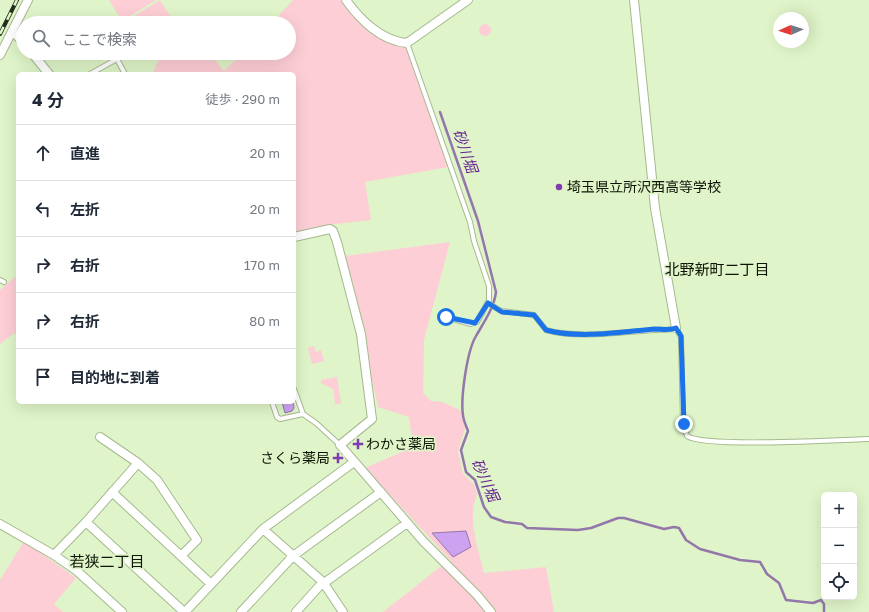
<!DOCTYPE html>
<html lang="ja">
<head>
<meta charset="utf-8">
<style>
	body { margin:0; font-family:"Golos Text","Noto Sans JP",sans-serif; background:#f2f2f3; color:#1f2937 }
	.controls { position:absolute; right:12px; bottom:12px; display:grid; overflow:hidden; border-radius:6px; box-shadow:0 4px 16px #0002 }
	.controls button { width:36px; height:36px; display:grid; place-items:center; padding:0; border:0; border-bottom:1px solid #e0e1e3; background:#fff; color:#1f2937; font:20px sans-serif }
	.compass { position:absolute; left:773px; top:12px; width:36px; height:36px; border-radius:50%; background:#fff; box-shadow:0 4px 16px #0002; rotate:267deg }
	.stop { position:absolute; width:12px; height:12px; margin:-9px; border:3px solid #1a73e8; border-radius:50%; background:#fff }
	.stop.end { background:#1a73e8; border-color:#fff; box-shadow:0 1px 4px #0008 }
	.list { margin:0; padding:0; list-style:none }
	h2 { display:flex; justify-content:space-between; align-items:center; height:52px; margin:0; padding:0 16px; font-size:17px }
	h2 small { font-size:13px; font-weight:400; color:#747a83 }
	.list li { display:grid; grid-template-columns:26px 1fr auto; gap:12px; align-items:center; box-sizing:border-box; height:56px; padding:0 16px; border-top:1px solid #e0e1e3 }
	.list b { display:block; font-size:15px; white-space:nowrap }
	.list em { font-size:13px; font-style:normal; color:#747a83 }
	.icon { flex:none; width:22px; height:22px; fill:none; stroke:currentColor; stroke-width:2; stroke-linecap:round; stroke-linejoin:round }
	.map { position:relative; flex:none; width:869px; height:612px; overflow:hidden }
	.search { position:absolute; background:#fff; box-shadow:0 4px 16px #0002; left:16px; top:16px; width:280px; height:44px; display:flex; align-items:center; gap:10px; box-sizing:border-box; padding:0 14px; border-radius:22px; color:#747a83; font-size:15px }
	.panel { position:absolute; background:#fff; box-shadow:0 4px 16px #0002; left:16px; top:72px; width:280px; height:332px; border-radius:6px }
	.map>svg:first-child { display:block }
	.green { fill:#fdced5 }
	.water { fill:#cda2f1; stroke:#9377aa }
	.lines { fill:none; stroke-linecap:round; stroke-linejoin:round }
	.stream { stroke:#9377aa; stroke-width:2.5 }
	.lane-casing { stroke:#a5b98f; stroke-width:6 }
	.street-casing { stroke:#a5b98f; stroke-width:10 }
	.lane { stroke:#fff; stroke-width:4 }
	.street { stroke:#fff; stroke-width:8 }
	.rail-casing { stroke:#242c1a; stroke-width:4 }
	.rail { stroke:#dff4c8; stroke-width:2.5; stroke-dasharray:8; stroke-linecap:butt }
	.route { stroke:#1a73e8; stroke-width:5 }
	.poi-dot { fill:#813cb0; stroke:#dff4c8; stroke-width:1.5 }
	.labels { text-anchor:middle; stroke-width:3.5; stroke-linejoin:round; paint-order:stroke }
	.poi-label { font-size:14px; fill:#0d1405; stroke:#dff4c8; text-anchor:start }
	.water-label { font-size:15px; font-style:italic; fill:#672093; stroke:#dff4c8 }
	.neighbourhood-label { font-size:15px; fill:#0d1405; stroke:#dff4c8 }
</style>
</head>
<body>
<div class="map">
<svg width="869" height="612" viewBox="0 0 869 612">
	<rect width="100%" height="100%" fill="#dff4c8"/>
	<path class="green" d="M109,0h47l-34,21z
		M160,0l15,23h-52z
		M293,0h48l14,18 34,25 16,4 17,42 26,78 -83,15 6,38 -36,4 -41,11v-161h-142l7,-15 -4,-6h13l-7,5 9,-5h39l15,18 18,-18h47v-30h-17z
		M479 30a6 6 0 1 1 12 0a6 6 0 1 1-12 0Z
		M450,242l-26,98 -1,53 8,8 11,1 18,8 5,18 -7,23 5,23 11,10 3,10c-10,24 1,55 7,79l62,-6 8,45h-171l57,-45 11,-6 -86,-93 48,-21 -4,-30 -31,-10 -33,-151z
		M18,274v63l-4,-4 -14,11v-54z
		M314,346l2,6 5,-2 3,11 -12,3 -4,-16z
		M337,377l4,27h-6l-2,-15 -12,-6v-3z
		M24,541l52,37 -22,26 9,8h-63v-32z"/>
	<path class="water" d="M282,402h11l1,6 -2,3 -7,2z
		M466,531l5,16 -18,10 -21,-24z"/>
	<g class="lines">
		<path class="stream" d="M440,112l38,109 18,71c-2,16 -12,30 -20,44 -9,15 -17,67 -12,84 1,4 3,8 4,11l-7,19 5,22 9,8 9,27 7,10 14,5 17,2 5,4 51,2 13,-2 27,-10h6l40,11 10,-2 5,1 7,12 14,9 40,11 20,2 7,12 12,9 7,17 27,3 8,-3 3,4v8"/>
		<defs>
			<path id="lane" d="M407,43l63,179 4,19 15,45v14l-12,22 -6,2 -25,-7
				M90,74l27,-15 8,15
				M0,280l4,2
				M488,303l13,8 33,4 12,15c32,9 75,2 109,0 7,-1 14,1 21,-2l5,9 2,87 4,12c17,12 152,4 182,3
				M294,389l9,25 13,9 24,22
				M272,402l5,15 3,2 23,-5"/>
			<path id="street" d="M346,0c14,20 36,41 61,43l61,-43
				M634,0l21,208 21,120
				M12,31l11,11
				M32,53l17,21
				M0,55l28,-55
				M294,237l36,-8 3,2 4,11 24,92 11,85 -32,26 83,96 54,54 14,17
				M100,437l38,26
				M112,492l69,64
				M86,522l52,-59 19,17 40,60 -16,16 30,28
				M0,524l54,31 23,16 45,41
				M263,529l60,53 20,30
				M54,555l32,-33 98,90
				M324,583l83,-60
				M185,612l78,-83 91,-67
				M241,612l52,-56 88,-64
				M296,612l27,-30"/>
		</defs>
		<use href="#lane" class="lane-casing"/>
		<use href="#street" class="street-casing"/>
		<use href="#lane" class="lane"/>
		<use href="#street" class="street"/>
		<defs>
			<path id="rail" d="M0,34l17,-34"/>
		</defs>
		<use href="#rail" class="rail-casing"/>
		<use href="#rail" class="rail"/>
	</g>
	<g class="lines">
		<path class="route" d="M446,317l29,6 13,-20 14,9 32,3 12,15c33,9 75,2 109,-1 7,0 14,2 21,-1l5,8 3,88"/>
	</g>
	<g class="poi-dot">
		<circle cx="559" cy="187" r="4"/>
		<path d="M356 438h4v4h4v4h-4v4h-4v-4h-4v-4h4z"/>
		<path d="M336 452h4v4h4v4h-4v4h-4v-4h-4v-4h4z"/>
	</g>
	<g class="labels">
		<g class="poi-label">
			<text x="567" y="192">埼玉県立所沢西高等学校</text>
			<text x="366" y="449">わかさ薬局</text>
			<text x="330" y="463" text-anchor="end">さくら薬局</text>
		</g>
		<g class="water-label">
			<text transform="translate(465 151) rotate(71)" y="5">砂川堀</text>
			<text transform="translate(485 480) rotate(66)" y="5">砂川堀</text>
		</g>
		<g class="neighbourhood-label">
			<text x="717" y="275">北野新町二丁目</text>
			<text x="107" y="567">若狭二丁目</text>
		</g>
	</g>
</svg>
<div class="controls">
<button>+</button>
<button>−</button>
<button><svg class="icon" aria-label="locate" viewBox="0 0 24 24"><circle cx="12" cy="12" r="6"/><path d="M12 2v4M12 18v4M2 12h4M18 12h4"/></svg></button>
</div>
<svg class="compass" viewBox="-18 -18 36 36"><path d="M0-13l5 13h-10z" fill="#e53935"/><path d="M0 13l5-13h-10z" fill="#747a83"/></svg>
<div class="stop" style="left:446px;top:317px"></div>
<div class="stop end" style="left:684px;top:424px"></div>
<div class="search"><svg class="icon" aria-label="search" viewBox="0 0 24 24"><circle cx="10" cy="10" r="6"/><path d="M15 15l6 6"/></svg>ここで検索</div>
<section class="panel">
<h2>4 分<small>徒歩 · 290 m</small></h2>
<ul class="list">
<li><svg class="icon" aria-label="ahead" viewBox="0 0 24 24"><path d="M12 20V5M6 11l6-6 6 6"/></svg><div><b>直進</b></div><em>20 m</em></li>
<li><svg class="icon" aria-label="left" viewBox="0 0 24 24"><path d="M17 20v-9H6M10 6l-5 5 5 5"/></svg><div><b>左折</b></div><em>20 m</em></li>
<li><svg class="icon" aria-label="right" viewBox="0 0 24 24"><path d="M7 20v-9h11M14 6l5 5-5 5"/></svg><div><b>右折</b></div><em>170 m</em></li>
<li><svg class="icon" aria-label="right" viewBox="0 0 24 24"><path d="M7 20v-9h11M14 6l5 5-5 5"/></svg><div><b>右折</b></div><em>80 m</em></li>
<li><svg class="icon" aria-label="arrive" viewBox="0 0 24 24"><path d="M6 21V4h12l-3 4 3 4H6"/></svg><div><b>目的地に到着</b></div></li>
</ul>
</section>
</div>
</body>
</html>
